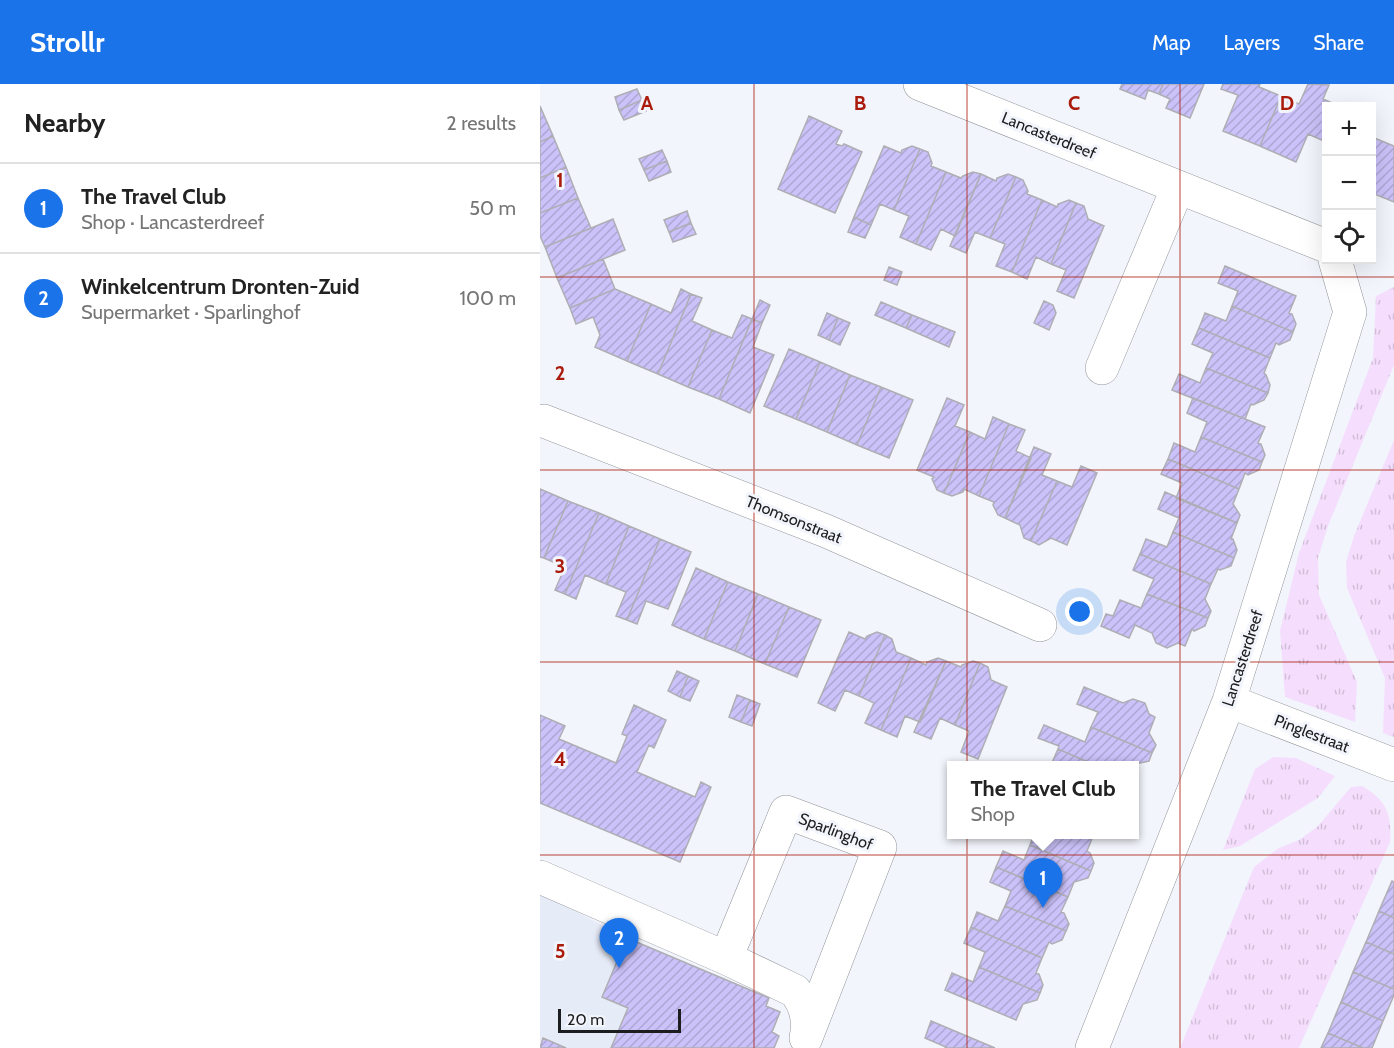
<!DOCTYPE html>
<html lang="en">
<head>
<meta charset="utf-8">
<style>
	body { margin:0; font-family:Cabin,sans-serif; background:#f6f6f6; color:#222 }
	.controls { position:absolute; right:18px; top:18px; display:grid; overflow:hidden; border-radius:0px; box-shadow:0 6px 24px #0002 }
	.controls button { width:54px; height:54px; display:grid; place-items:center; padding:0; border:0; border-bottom:2px solid #e0e0e0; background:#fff; color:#222; font:30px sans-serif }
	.scale { position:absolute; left:18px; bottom:15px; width:123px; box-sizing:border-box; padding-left:6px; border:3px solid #1c1d1f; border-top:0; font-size:16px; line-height:21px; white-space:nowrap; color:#1c1d1f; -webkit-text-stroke:4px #f2f5fb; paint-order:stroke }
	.you { position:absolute; left:540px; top:528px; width:21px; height:21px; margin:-15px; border:4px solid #fff; border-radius:50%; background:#1a73e8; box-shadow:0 0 0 9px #1a73e833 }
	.badge { display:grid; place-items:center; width:39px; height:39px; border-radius:50%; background:#1a73e8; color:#fff; font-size:20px; font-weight:700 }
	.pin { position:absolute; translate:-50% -50px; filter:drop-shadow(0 2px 3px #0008) }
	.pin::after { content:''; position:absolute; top:32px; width:21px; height:18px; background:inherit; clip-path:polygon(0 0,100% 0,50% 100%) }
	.popup { position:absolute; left:407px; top:677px; width:192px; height:78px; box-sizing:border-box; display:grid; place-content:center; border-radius:0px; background:#fff; filter:drop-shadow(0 2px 4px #0005); font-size:20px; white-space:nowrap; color:#767676 }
	.popup b { font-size:22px; color:#222 }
	.popup::after { content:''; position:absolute; left:50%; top:100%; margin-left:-12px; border:12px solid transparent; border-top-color:#fff }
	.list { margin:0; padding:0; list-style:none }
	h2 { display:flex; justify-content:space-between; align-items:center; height:78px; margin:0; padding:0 24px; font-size:26px }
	h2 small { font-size:20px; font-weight:400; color:#767676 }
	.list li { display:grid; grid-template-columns:39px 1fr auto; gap:18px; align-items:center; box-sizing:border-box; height:90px; padding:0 24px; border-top:2px solid #e0e0e0 }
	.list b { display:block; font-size:22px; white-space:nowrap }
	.list p { margin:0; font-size:20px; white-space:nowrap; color:#767676 }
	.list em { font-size:20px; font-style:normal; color:#767676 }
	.icon { flex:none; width:33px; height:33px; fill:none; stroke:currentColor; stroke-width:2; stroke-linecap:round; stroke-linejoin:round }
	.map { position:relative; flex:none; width:854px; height:964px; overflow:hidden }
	header { display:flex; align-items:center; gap:36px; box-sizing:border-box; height:84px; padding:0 30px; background:#1a73e8; color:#fff }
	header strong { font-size:28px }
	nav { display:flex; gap:33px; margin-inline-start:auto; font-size:21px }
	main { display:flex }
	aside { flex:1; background:#fff }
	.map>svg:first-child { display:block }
	.built { fill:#e6ebf8 }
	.grass { fill:url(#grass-tufts) }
	.building { fill:url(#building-hatch); stroke:#aeaeb4; stroke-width:1.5 }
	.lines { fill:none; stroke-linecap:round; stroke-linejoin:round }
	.street-casing { stroke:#93969b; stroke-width:34 }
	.street { stroke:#fff; stroke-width:33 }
	.grid { fill:none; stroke:#ab1b0c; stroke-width:1.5; stroke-opacity:0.55 }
	.labels { text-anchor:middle; stroke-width:6; stroke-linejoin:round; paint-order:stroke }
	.street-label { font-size:16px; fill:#1c1d1f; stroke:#f2f5fb }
	.grid-label { font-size:20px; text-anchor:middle; font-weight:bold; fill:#ab1b0c; stroke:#f2f5fb; stroke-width:6; stroke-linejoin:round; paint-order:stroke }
</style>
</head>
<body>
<header>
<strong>Strollr</strong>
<nav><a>Map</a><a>Layers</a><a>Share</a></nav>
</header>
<main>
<aside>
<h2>Nearby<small>2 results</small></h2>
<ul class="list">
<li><span class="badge">1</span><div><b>The Travel Club</b><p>Shop · Lancasterdreef</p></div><em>50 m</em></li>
<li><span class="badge">2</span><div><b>Winkelcentrum Dronten-Zuid</b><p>Supermarket · Sparlinghof</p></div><em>100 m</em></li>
</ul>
</aside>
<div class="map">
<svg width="854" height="964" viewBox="0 0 854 964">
	<defs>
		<pattern id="grass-tufts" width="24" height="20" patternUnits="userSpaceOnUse" patternTransform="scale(1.5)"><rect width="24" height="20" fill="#f5defd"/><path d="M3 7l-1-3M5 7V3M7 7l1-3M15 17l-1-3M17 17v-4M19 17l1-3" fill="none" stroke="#d1bed8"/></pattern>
		<pattern id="building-hatch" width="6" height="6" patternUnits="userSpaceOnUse" patternTransform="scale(1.5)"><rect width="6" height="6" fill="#cbc2f9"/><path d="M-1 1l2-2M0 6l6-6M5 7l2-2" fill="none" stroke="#aea6d5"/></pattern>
	</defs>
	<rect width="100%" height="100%" fill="#f2f5fb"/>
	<path class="built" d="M0,809l87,45 142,60 -3,8 14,6 -8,20 7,4 -5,12h-234z"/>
	<path class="grass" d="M854,203v78l-66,161 -10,32 1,37 38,87 -2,40 -70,-25 -5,-66 19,-78 74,-195 3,-62z
		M854,356v297l-11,-4 2,-55 -38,-90 -1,-26 8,-26z
		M733,673l23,1 39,18 -17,22 -78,48 -17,4 32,-81z
		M822,702c25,14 30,29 28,56l-91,206h-119l74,-181 25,-19 20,-8 18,-13 34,-40z"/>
	<path class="building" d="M582,0h41l-4,10 -11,-4 -3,9 -25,-10z
		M623,0h41l-14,34 -24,-10 4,-9 -11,-5z
		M683,0h37l-1,3 22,9 -21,50 -37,-15 15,-36 -17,-6z
		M768,0l21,1 -6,14 16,7h-13v29l-2,6 -16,-7 -12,28 -36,-16 21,-50 18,8z
		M97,5l5,11 -23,10 -4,-13z
		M102,16l4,11 -22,9 -5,-10z
		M0,22l13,30 -13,6z
		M269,32l33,15 -6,13 6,2 2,-2 18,8 -27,61 -57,-24z
		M13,52l13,31 -26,11v-36z
		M832,53l22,9v56l-22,-9z
		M344,62l17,7 1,-3 10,-4 8,3 -26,61 -14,-6 -9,21 -17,-8z
		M380,65l8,3 4,11 -1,3 15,6 -30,72 -16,-7 9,-21 -15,-6z
		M122,66l5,11 -23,9 -5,-11z
		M127,77l4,11 -22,9 -5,-11z
		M26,83l12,31 -38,15v-35z
		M406,88l15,6 2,-2 10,-4 8,2 -26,62 -14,-7 -10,21 -15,-6z
		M441,90l15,7 1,-3 11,-4 8,3 -26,61 -15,-6 -9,21 -16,-7z
		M476,93l7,3 5,11 -1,3 15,6 -30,72 -16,-6 9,-22 -15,-6z
		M38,114l13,30 -46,19 -5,-11v-23z
		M502,116l15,7 1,-3 11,-4 7,3 -25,61 -15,-7 -9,22 -15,-7z
		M536,119l8,3 4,13 16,7 -30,72 -17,-7 9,-21 -15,-6z
		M147,127l4,12 -22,9 -5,-12z
		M314,133l17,8 -6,13 -17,-6z
		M73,135l12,31 -68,28 -12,-31z
		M151,139l5,11 -23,8 -4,-10z
		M63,175l12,30 -45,19 -13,-30z
		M685,182l71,30 -7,17 3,1 4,10 -3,8 -61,-26 6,-15 -20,-8z
		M349,183l13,5 -5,13 -13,-5z
		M75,205l36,15 -24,57 -32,-14 5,-12 -7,-18 -17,7 -6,-16z
		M141,205l10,5 -33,80 -31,-13 24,-57 20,9z
		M151,210l11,4 -10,23 20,9 -24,57 -30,-13z
		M220,216l10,5 -8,18 -10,-4z
		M504,217l9,4 3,8 -7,17 -15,-7z
		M341,218l31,13 -6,13 -31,-13z
		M692,222l61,26 -3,8 -11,5 -3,-2 -6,15 -71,-30 6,-15 21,8z
		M287,229l11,5 -9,22 -11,-5z
		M202,231l10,4 -33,80 -31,-12 24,-57 20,8z
		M372,231l43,17 -6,15 -43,-19z
		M298,234l12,5 -10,22 -11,-5z
		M212,235l10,4 -9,24 21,8 -24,58 -31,-14z
		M659,244l71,30 -6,15 2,2 4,10 -2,8 -62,-25 7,-15 -21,-9z
		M249,265l31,13 -24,57 -32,-13z
		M280,278l30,13 -23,57 -31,-13z
		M666,284l62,25 -4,7 -11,5 -2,-1 -6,15 -73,-29 7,-16 21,9z
		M310,291l31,12 -24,58 -30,-13z
		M341,303l32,13 -24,58 -32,-13z
		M407,314l17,7 -9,21 15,6 -26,61 -7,-3 -5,-11 2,-2 -17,-7z
		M653,314l72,29 -7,16 3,1 4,11 -3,7 -61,-25 6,-15 -20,-9z
		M453,333l16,7 -30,72 -15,-7 -1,3 -11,4 -8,-3 26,-61 15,7z
		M469,340l16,6 -9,21 15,7 -26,60 -7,-3 -5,-10 1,-3 -15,-6z
		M661,353l61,25 -3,8 -11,5 -3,-2 -6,16 -71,-30 6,-16 21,9z
		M494,363l17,7 -9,21 15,6 -26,60 -7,-3 -4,-13 -15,-7z
		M628,375l71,30 -6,15 7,11 -3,8 -61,-25 6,-15 -21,-9z
		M541,382l16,7 -30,72 -16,-7 -12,7 -8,-4 26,-60 15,6z
		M0,405l28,12 -24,57 -4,-1z
		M625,408l72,31 -6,16h2l4,11 -3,8 -61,-26 6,-14 -21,-9z
		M28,417l31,12 -34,81 -10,-4 10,-23 -21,-9z
		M59,429l30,13 -23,58 -21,-9 -9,24 -11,-5z
		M89,442l31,13 -33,81 -11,-4 10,-24 -20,-8z
		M633,448l61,26 -3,8 -11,4 -2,-1 -7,15 -71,-30 6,-15 21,8z
		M120,455l31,13 -23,57 -22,-8 -9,23 -10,-4z
		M600,470l71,30 -6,15 6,12 -3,7 -61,-24 7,-15 -21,-9z
		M156,484l32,14 -24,57 -32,-14z
		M188,498l30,12 -23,57 -31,-12z
		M218,510l31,13 -24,57 -30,-13z
		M607,510l61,24 -3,8 -11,5 -2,-2 -7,17 -7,-3 -11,5 -11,-5 -4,-10 -17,-8 -6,13 -28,-12 5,-12 7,2 7,-16 21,8z
		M249,523l32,13 -24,57 -32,-13z
		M309,548l16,7 2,-3 10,-4 8,3 -26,61 -14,-6 -10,21 -17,-8z
		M345,551l7,4 4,13 15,6 -30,72 -16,-7 9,-20 -15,-7z
		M371,574l15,7 1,-3 11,-4 8,3 -26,61 -15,-6 -8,21 -16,-7z
		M406,577l15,6 1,-2 11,-4 7,2 -25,62 -15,-7 -9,21 -17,-7z
		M440,579l8,4 3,13 16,7 -29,72 -17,-7 8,-21 -14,-6z
		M137,587l11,5 -8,21 -12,-6z
		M148,592l11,5 -9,20 -10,-4z
		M544,603l39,16 10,-4 12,4 4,11 6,3 -6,16 7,12 -4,8 -61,-26 7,-15 -21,-8z
		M197,611l13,5 -9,22 -12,-5z
		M210,616l10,4 -8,22 -11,-4z
		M94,621l32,15 -12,28 -5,-3 -12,27 58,25 6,-15 10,5 -31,75 -140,-59v-88l25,11 -6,13 57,24 11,-27 -5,-2z
		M504,641l41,17 6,-15 61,26 -3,8 -13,3 -2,3v-1h-37l-39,-17 1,-3 -21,-8z
		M518,665l39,17h-44l-2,-1z
		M494,750h56l3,2 -6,15 3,2 4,10 -3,8 -61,-26z
		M490,761l61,26 -3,7 -14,4 -6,15 -72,-30 7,-16 21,9z
		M456,783l72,30 -7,15 3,1 5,11 -3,7 -61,-25 6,-15 -21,-9z
		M852,797l2,1v36l-15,-7z
		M465,822l61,25 -4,9 -10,4 -3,-2 -7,16 -71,-31 6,-15 21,9z
		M839,827l15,7v36l-28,-12z
		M431,843l71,31 -6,15 3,1 4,11 -3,8 -61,-26 6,-15 -21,-9z
		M87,854l142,60 -3,8 14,6 -8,20 7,4 -5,12h-163l17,-40 -26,-11z
		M826,858l28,12v35l-41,-17z
		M439,883l61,26 -3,7 -14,4 -7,16 -71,-30 7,-17 21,9z
		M813,888l41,17v6l-11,26 -42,-19z
		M801,918l42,19 -11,27h-9l-35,-15z
		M391,937l64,27h-50l1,-1 -21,-9z
		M788,949l35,15h-42z
		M3,954l23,10h-26z"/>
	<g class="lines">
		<defs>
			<path id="street" d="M380,0l406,162
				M562,284l76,-181
				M4,337l282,110 214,94
				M689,617l165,64
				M0,793l186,81 69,33c11,14 15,29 11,47
				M186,874l60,-146 94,35 -73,188
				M552,964l137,-347 121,-389 -15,-52"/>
		</defs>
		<use href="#street" class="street-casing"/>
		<use href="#street" class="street"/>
	</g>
	<path class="grid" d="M214,0v964M427,0v964M640,0v964M0,193h854M0,386h854M0,578h854M0,771h854"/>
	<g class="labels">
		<g class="street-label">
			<text transform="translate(509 51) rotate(22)" y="6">Lancasterdreef</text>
			<text transform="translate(254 435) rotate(22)" y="6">Thomsonstraat</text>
			<text transform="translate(702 574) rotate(-72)" y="6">Lancasterdreef</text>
			<text transform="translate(772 649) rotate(21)" y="6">Pinglestraat</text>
			<text transform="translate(296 747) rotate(21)" y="6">Sparlinghof</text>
		</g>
	</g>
	<g class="grid-label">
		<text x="107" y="26">A</text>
		<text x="320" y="26">B</text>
		<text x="534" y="26">C</text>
		<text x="747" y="26">D</text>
		<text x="20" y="103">1</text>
		<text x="20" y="296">2</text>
		<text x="20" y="489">3</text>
		<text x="20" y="682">4</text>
		<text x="20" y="874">5</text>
	</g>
</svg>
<div class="controls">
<button>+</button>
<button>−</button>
<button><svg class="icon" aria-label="locate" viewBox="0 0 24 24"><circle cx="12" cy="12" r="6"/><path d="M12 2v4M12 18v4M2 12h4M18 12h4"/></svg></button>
</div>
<div class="scale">20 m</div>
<div class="you"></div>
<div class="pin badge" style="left:503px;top:824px">1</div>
<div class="popup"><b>The Travel Club</b>Shop</div>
<div class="pin badge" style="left:79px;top:884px">2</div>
</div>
</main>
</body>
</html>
